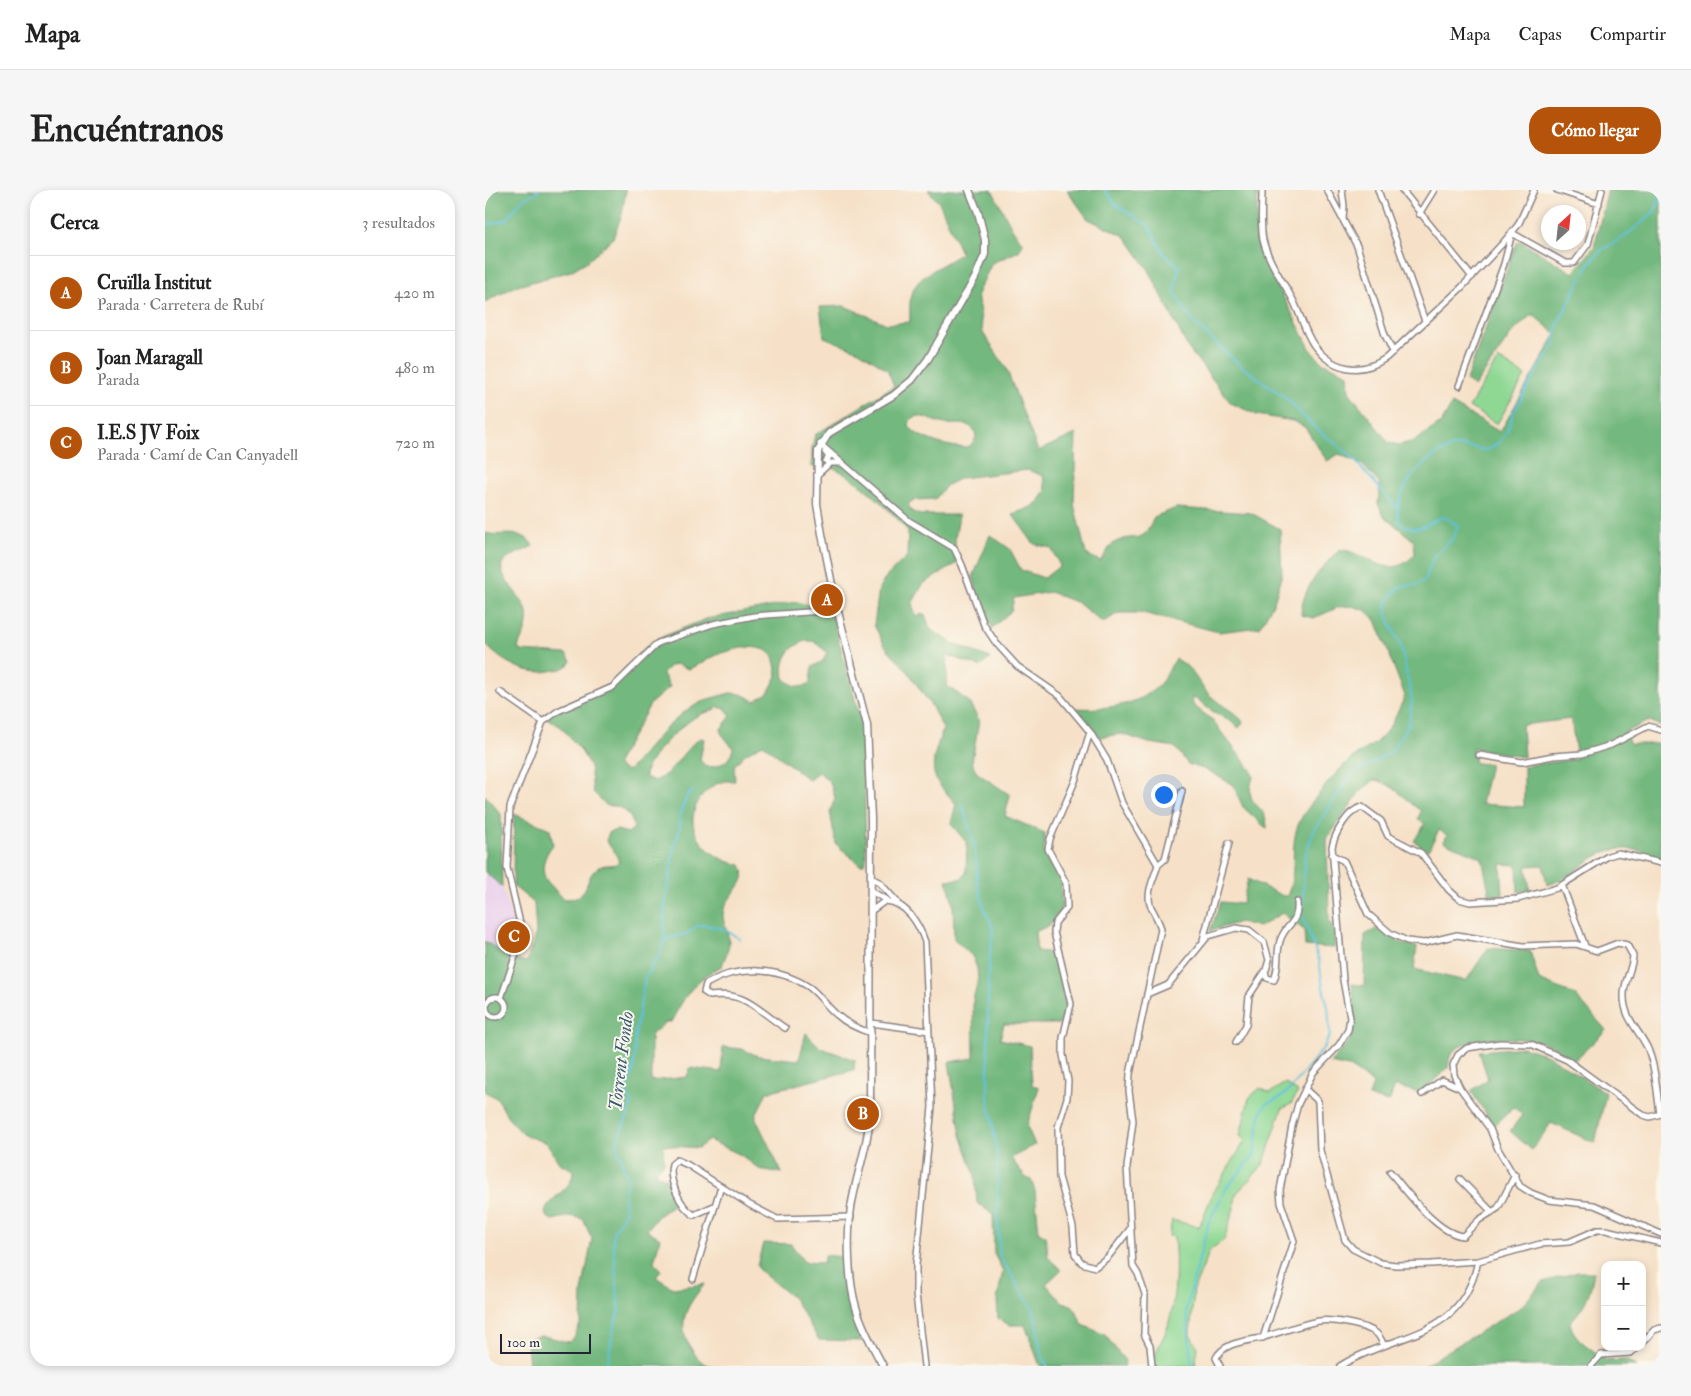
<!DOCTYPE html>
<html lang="es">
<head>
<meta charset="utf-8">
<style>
	body { margin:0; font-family:"IM FELL Double Pica",serif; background:#f6f6f6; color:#222 }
	.controls { position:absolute; right:15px; bottom:15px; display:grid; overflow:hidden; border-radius:10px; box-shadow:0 2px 8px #0003 }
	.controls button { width:45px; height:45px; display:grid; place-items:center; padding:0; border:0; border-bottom:1px solid #e0e0e0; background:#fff; color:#222; font:25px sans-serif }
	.compass { position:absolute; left:1056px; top:15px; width:45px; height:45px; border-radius:50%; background:#fff; box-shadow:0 2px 8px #0003; rotate:27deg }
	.scale { position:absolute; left:15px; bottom:12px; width:91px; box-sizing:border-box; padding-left:5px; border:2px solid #22223b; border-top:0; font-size:14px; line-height:18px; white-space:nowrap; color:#22223b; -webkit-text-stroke:4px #fbf7ec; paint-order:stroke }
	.you { position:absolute; left:678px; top:604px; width:18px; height:18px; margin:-12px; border:4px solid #fff; border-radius:50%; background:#1a73e8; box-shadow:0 0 0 8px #1a73e833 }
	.badge { display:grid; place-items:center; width:32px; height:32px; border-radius:50%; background:#b45309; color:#fff; font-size:16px; font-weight:700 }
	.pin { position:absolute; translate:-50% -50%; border:2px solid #fff; box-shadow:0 1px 5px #0006 }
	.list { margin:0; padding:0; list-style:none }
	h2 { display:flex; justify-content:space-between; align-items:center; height:65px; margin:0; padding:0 20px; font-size:21px }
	h2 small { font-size:16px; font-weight:400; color:#767676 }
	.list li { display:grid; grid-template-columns:32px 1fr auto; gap:15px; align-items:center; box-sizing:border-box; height:75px; padding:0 20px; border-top:1px solid #e0e0e0 }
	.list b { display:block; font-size:19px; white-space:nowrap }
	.list p { margin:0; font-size:16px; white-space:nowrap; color:#767676 }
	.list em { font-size:16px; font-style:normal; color:#767676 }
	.map { position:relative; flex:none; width:1176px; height:1176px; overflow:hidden; border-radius:20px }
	header { display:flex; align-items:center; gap:30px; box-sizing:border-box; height:70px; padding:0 25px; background:#fff; border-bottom:1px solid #e0e0e0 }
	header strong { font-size:24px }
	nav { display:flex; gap:28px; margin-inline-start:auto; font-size:18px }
	.intro { display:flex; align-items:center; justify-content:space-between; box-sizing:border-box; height:120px; padding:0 30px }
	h1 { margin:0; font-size:35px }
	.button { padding:12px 22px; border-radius:20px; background:#b45309; color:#fff; font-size:18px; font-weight:700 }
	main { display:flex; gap:30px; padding:0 30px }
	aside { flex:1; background:#fff; border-radius:20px; box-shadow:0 2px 8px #0003 }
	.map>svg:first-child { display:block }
	.built { fill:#ead1ed }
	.green { fill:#8fd894; stroke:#587d68 }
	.forest { fill:#73b87e; stroke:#4a6d5c; fill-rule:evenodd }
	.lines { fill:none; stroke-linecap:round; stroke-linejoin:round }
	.stream { stroke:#5fc2dd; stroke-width:2 }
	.minor-casing { stroke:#8c8282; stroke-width:8 }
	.tertiary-casing { stroke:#8c8282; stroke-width:9 }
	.minor { stroke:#fff; stroke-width:5 }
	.tertiary { stroke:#fff; stroke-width:6 }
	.labels { text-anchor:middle; stroke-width:4; stroke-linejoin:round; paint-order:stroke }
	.water-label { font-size:19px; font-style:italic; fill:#375a74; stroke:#fbf7ec }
</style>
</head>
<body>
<header>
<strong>Mapa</strong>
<nav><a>Mapa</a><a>Capas</a><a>Compartir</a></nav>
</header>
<div class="intro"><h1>Encuéntranos</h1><a class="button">Cómo llegar</a></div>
<main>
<aside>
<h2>Cerca<small>3 resultados</small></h2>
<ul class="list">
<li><span class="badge">A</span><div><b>Cruïlla Institut</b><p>Parada · Carretera de Rubí</p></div><em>420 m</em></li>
<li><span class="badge">B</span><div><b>Joan Maragall</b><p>Parada</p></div><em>480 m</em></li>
<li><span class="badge">C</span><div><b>I.E.S JV Foix</b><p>Parada · Camí de Can Canyadell</p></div><em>720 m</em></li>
</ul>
</aside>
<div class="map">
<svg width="1176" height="1176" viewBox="0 0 1176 1176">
	<rect width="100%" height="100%" fill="#fbf7ec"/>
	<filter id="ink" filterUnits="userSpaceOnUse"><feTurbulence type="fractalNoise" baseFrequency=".02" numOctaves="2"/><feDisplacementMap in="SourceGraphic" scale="10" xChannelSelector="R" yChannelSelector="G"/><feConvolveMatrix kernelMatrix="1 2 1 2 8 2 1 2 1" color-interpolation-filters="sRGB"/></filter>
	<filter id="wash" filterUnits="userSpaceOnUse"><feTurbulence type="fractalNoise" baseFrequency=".0096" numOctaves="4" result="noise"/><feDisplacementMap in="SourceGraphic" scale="20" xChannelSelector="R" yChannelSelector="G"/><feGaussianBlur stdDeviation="1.12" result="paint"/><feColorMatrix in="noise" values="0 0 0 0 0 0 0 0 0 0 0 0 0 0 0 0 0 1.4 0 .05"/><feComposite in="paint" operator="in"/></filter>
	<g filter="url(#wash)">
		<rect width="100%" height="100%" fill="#f6e1c8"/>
		<path class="built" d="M0,682l17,15 12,37 -5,34 -24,-17z"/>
		<path class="green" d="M1013,169l27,17 -28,48 -28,-17z
			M800,893l13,9 -7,12 -9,5 -19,56 -27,29 -2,14 -10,32 -14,10 -16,39 -4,46 8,12 -3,19h-40c-1,-18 8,-24 13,-40 8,-28 9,-60 6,-89l-5,-1 3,-16 27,7 14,-34 32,-52 -5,-5 9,-38 11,-10 10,5z"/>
		<path class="forest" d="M0,0h141l-4,24 -9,24 -24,22 -18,11 -57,16 -29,15z
			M443,0h64l21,40 10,13 -4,8 -27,12 -15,31 6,39 23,35 32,83 38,-17 -2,70 12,50 14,7c5,-5 9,-15 14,-18 23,-12 28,5 40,-26l22,-9 75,5 29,16 2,47 -8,26 -14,25 -41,5 -76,-19h-25l-15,10 -25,-20 -28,-11 -36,6 -3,13 -19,17 -12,-27 -7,-24 17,-42 20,14 11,21 23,8 16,-12 -9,-18 -17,-4 -22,-30c16,-5 26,-8 34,-23l-3,-15 -15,-6 -67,8 -14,7 -12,14 -21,1 -6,4 3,7 9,4h39l-4,24 1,25 -33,20 -11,20 4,13 8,-4 7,17 21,13 38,15 -9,9 -34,-12v31l21,15 11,19 -7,42 4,10 34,23 -5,21 40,17 -1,19 7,15 10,15 1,26 -12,17 -15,7 2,19 17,2 12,55 -6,16h-56l-4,15 30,7 2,39 7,2 -12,39 8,19 -24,13 14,19 6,3 4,11 4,41 7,4 2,21 13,13 -15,14 15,17 12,5 10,19 22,10 20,26 -1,5h-84l-15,-41h-16l-11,-7 -1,-19 6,-28 -9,-17 -1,-40 -16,-11 -2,-28 -14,-40 -12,-73 25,-4 -1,-58 5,-20 -1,-12 -5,-12 -18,-17 -1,-36 -6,-23 14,-1 5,-6 1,-30 -16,-19 5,-20c-6,-8 -16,-16 -20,-25 -7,-15 2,-35 7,-50l-11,-22 -23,-34 -24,-27 -11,-21 5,-36 7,-12 21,-21 1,-25c-14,-18 -58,-60 -80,-65 -5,-1 -11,0 -16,1v-19l3,-13 79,-49 -7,-17 -28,-18 -35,-14 -4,-30 24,-1 43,18 23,-2c0,-9 -1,-21 2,-29 5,-18 35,-29 49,-40l-21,-49zM433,226c10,1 18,7 27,8 12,1 30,-4 31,14l-6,8c-13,5 -57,-8 -61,-21l2,-6z
			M582,0h190v52l17,37 38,73 10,10 26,12 1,18 40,51 11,2 16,-5 25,-17 11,-19 48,28 56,-98 -24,-20 -20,19 -38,54 -8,-7 51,-137 3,-2 53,32 21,-26 14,-57h53v536l-12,-5 -24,11 5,12h31v114c-11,-3 -23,-9 -34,-9 -36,-2 -48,28 -80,36l-4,-20 -17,1 4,23 -12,3 -1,-27 -16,-1 2,31 -13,1 -8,-38 -38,-16 3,-7 -8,-5 -11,21 -14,-10 11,-17 -7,-5 3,-8c-16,-11 -27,-28 -47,-31l-15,13 -32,46 2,81 6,15 -1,13 -29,-2 -1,-16 -22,-17 -23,14 -19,-5 -30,9 11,-29 21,2 6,-25 35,17h4c12,-26 0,-54 15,-79 10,-16 34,-46 49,-58 12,-9 25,-14 34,-26 9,-11 14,-24 20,-37l-29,-76 -11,-10 -13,-4 -13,1 -25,11 -13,-3c1,-27 21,-49 40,-66 30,6 49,34 74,5l-1,-13 -30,-25 -6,-12 2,-20 -17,-19 -24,-11 -12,7 -22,-34 -12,-6 -36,-6 -26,-12 -43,-55 -39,-78 -24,-34 -37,-17zM1086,529l6,40 -53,7v41l-43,-3 9,-40 -15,-1 -3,-15 52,9 -2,-32z
			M0,343c16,5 38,-6 48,13 -9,5 -19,8 -27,13 -17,11 19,39 21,53 2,18 -5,22 -9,36l3,3 45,3 5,7c-4,7 -9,8 -16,9 -27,7 -52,-7 -70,-26z
			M311,412l21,5 15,9 28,102 4,49 2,93 -2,4 -4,1 -24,-21 -6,-32 5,-14 -5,-16 -11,-10 -10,8 -46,-36 -18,10 -11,12 1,15c-12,-1 -20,2 -28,10 -33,31 -2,68 34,74 10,18 -12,28 -17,44 -4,11 5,22 5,34 0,7 -5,16 -7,23 -28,14 -36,28 -51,56h-5l-15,13v46l36,-4 3,-9 31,4 2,-25 19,2 16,7 41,4 7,-27 15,15 34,12 -1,10 -87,22 -12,25 27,56 -23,-4 -18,-14 -32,-15 -11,8 -35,-3 1,17 -9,11 12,6 10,23 -19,14 -11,14 13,8 -6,24 8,8 -6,7 17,11 32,-4c-19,22 -31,41 -11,69 5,7 9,11 18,13h-183l-2,-24c11,-12 28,-2 42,0l6,-6 6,-14 1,-30 10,-53 -9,-20 -13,-3 -18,4 -6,-4 -1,-4c5,-17 29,-22 28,-42l-14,-7 -12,-20 -23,-8 -16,-17 -10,-19 -13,-7v-151l24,17 18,4 9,-30 -2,-29 -21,-17 1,-72 36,15 3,16c-8,9 -14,24 -6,36 2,3 5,5 8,9 5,7 9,11 19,8 14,-3 12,-19 20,-27 9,-10 18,-3 25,-9l-3,-8 -10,-13 3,-9 8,-2 11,3 6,-5c-3,-15 -13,-24 -27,-22l-14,-14 -3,-26 -10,-17 -19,-22 -18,-12 67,-31 42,-43 54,-22zM320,451h8l14,11 -4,9 -11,6 -2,15c-8,9 -19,3 -26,-4 -3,-18 4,-30 21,-37zM260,457c25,1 29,4 32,29l-9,17 -13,8 -14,-7 -11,-1 -25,7 -20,11 -22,20 -33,38 -4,2 -9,-6 1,-4 33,-58 19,-16 -7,-13 5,-7 8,-3 13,5 32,-16zM233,517l8,2 5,7 -10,13v4l12,15c-2,13 -15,21 -28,18l-5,-6 4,-21 -4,-1c-18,12 -26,35 -45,43l-10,-4c-2,-17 38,-53 52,-61 7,-4 15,-4 21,-9z
			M691,469c18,8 22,27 37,39 10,9 22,13 30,24l-4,6c-12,-12 -30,-15 -41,-29l-6,-1 1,7 18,14 40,51 2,7c-11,33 14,23 14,52l-24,-22 -10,-22 -24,-14 -21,-7 -13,-17 -26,-4 -27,-9 -22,3 -25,-29c27,2 65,-2 84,-23 7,-7 10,-18 17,-26z
			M0,605l16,19 1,73 -17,-15z
			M893,738l23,15 16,4 -3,22 52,12 22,-33 42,3 9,29 36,15 31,35 -31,30c-10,-5 -22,-15 -34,-18 -20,-5 -71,-7 -87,9 -5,4 -5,11 -6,17l-28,25 -25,-7 -6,16 -20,-5 4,-14 -24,-16 -19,-4 22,-26 2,-32 -2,-21 12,2 1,-51z
			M1038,857l25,8 58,38 -11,50 -44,-20 -19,27 -22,-19 12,-16 -8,-8 -20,19 -23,-35 17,-12 -9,-28z
			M278,1053l28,1 13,18 20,1v-8l20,2 9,56 11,28 -45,-1 -25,-41 -34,-28 -3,-5z
			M1093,1082h16c-4,22 -8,34 -24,50 3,19 23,26 36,39l20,-1 10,6h-213l98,-59 22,-25z"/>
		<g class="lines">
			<path class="stream" d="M620,0l11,15 32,20 16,29 15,13 -5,25 19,30 48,44 45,32 26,27 39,31 47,53
				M0,35l21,-5 16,-20 17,-10
				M477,614l13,42 3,39 6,23 9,19 -5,51v119l9,54 1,73 2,33 34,54 7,42 6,13
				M179,750l22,-6 12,-8 8,-1 18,4 16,10
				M120,1176l4,-10 2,-15 8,-32 -6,-70 1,-8 11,-19 -1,-17 4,-16 -10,-28 -1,-10 14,-34 1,-6 -6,-8 8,-26 1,-31 10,-58 15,-24 4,-14v-27l10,-66 6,-19 -1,-13 10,-22 4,-1
				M707,1176l-6,-57 23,-88 18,-34 27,-31 6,-40 6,-12 17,-8 10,-10 31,-39 6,-12 -2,-28 -5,-19 -4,-28 -17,-45 3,-58 8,-25 38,-57 40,-23 18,-28 3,-25 -11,-52 -14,-31 -1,-13 13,-16 20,-3 6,-4 9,-24 19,-18 5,-12 -10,-7 -7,-2c-18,9 -22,18 -42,5 -6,-34 27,-69 58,-76 10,-2 21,4 31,4l11,-8 8,-10 6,-19 22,-39 19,-29 4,-22 31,-59 13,-14 26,-16 25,-21 7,-12 -1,-11"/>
		</g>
	</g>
	<g filter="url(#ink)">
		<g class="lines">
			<defs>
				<path id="minor" d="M777,0c0,16 -2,34 1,50 5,21 19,40 29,58 8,15 12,32 21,46 18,26 47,32 73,14l75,-70 41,-44 16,-19 16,-35
					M842,0l30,56 28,89 8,17
					M857,0l2,16 -1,13
					M893,0l47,131
					M917,0l70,87
					M1072,0l42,14
					M934,24l15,-24
					M974,196l45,-122 8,-31 53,30h9l14,-19 14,-54
					M335,254l89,77 45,27 8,17 22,60 12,18 21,23 43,30 30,36 17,28 15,43 36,62c-4,13 -13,29 -7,42 4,8 8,14 10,22l-31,145 -1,17 4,30 -6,46 6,99 5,8 7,20 -1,40 6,12 2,20
					M340,262l4,5 -3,4
					M332,285l13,-12h13
					M15,502l43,30
					M605,542l-15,49 -25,58 -2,10 18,34 1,25 -12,15 -1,9 17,72 -8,34v17l5,26 -1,17 -9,29 1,50 14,50 2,27 7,9 13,4 13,-10 22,-28
					M994,565l43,7 31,-6 29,-2 29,-9 37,-19 13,4
					M847,665l12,6 24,53 22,19 17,8 17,2 33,-8 66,11 53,-2 21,7 21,-8 9,2 6,11c-1,14 -10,27 -9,41 0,22 16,34 24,52 8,20 9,44 12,65
					M673,675l7,-6 17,-68
					M386,688l8,4 18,20
					M1077,695l23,61
					M386,701l17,10
					M386,721l14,-10c21,1 34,23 40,41l7,165 -16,158v29l8,72
					M718,750l26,-97
					M780,782l2,6 7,2c6,-15 2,-26 6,-39 6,-19 19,-16 17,-39
					M662,804l21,-9 40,-49 28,-8 13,2 15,12 5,18 -3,10 -17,26 -3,29 -10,17
					M1 817a10 10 0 1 1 20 0a10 10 0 1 1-20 0Z
					M16,808l14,-41 5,-34 -13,-55 3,-61 33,-85 15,-11 55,-24 45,-44 55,-19 41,-8 68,-5
					M386,833l58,8
					M300,838c-28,-18 -39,-37 -75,-32l-6,-4 2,-8c32,-19 72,-17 103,3 11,8 18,20 28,28 10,9 21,14 34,18
					M820,899l13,12 2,49 25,90 8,9 28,14 15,2 35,-1 47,-3 62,-17 29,-2 28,-12h9l55,13
					M937,904l20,-14 18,8
					M1176,924l-11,3 -7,-2 -76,-55 -36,-16 -31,-1 -33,5 -9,7 -5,10 1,10 6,13 30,41 8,20 22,37 11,7 18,7 45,5 67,29
					M905,982c17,19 46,61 73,64l16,-16 19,-12 17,-33
					M975,989l32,33
					M229,1016l-20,9c-14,-8 -26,-35 -22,-51l5,-4 11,5 62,40 27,14 74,-2
					M208,1089l28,-93
					M778,1148l31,-97 -13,-38 -1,-13 12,-64 6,-22 15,-31 26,-28 9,-15 2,-12 -7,-38 -11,-133c3,-14 16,-37 30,-40l19,14 7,15 33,17 28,37 10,9 11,3 48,-3 39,-11 51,-32 10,-3 43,10
					M1157,1153l12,-13 7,-2
					M735,1176l-4,-8c9,-17 31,-16 48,-21 18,-5 37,-13 55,-16 12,-2 47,4 57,12 4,3 6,8 8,13
					M855,1176c56,-35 121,-25 138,-105
					M1106,1176l10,-11 29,-2 9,-6"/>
				<path id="tertiary" d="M337,421l6,-3 7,-8
					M398,1176c-10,-19 -21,-38 -27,-59 -8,-26 -9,-71 -5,-99 5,-33 18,-64 19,-97l1,-292 -4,-94 -32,-125 -13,-66 -5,-30 1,-53 11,-18 65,-38 18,-15 16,-21 47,-81 10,-24v-14l-7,-28 -9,-22"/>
			</defs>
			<use href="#minor" class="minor-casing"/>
			<use href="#tertiary" class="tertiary-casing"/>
			<use href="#minor" class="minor"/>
			<use href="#tertiary" class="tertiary"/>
		</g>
	</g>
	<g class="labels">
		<g class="water-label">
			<text transform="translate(135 871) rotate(-83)" y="7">Torrent Fondo</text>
		</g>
	</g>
</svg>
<div class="controls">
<button>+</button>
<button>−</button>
</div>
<svg class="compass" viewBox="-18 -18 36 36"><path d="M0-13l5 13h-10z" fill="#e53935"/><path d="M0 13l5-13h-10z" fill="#767676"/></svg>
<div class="scale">100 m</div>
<div class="you"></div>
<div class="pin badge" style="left:342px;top:410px">A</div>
<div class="pin badge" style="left:378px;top:924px">B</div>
<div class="pin badge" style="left:29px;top:747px">C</div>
</div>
</main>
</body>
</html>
